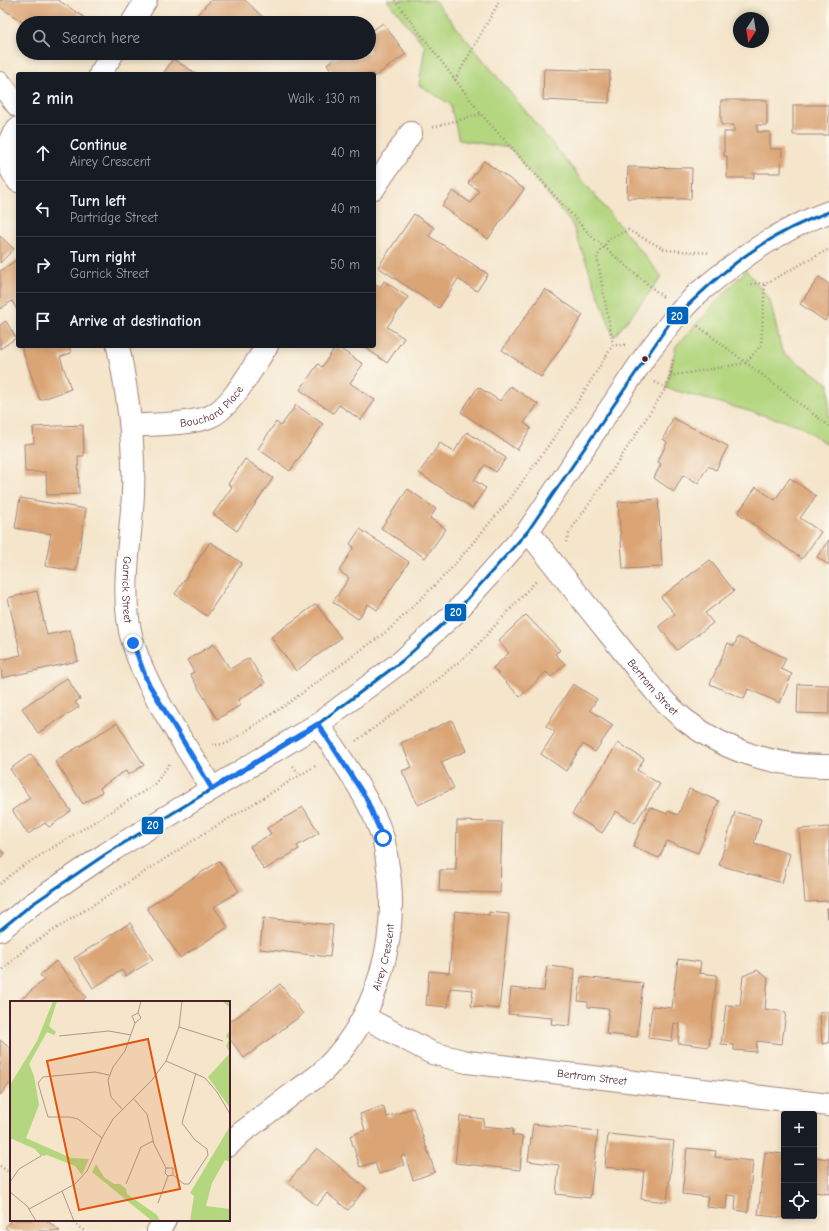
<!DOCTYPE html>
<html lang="en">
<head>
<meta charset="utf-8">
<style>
	body { margin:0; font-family:"Comic Neue",sans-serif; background:#20242c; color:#f1f3f6 }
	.controls { position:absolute; right:12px; bottom:12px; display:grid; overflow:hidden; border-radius:4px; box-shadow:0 2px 6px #0003 }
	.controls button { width:36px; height:36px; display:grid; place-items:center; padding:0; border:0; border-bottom:1px solid #363941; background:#171b24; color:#f1f3f6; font:20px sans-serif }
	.compass { position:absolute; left:733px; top:12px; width:36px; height:36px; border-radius:50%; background:#171b24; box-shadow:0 2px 6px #0003; rotate:192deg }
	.stop { position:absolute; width:12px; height:12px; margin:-9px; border:3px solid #1a73e8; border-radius:50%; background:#fff }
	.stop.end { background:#1a73e8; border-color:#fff; box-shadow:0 1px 4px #0008 }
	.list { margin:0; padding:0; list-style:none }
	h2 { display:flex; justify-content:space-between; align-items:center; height:52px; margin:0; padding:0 16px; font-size:17px }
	h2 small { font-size:13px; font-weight:400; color:#9ea1a6 }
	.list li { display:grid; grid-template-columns:26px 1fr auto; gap:12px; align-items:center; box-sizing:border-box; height:56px; padding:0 16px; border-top:1px solid #363941 }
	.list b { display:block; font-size:15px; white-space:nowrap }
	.list p { margin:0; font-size:13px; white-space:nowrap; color:#9ea1a6 }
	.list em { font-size:13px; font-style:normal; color:#9ea1a6 }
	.icon { flex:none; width:22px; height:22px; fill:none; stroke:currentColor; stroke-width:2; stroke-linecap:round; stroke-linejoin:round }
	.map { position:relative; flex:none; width:829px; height:1231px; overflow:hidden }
	.search { position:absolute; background:#171b24; box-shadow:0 2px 6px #0003; left:16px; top:16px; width:360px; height:44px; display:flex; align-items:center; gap:10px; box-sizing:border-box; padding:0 14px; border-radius:22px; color:#9ea1a6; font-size:15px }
	.panel { position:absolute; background:#171b24; box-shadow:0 2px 6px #0003; left:16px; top:72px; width:360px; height:276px; border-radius:4px }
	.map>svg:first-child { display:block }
	.green { fill:#b3d67f; stroke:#7e7a55 }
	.building { fill:#daa475 }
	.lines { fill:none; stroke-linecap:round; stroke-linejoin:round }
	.minor-casing { stroke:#9f827b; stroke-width:24 }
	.path { stroke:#9f827b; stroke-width:2.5; stroke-dasharray:1 3; stroke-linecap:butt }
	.minor { stroke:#fff; stroke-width:22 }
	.minor-bridge-casing { stroke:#9f827b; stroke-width:24; stroke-linecap:butt }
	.minor-bridge { stroke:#fff; stroke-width:22 }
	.bus-1-casing { stroke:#fbf7ec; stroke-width:6 }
	.bus-1 { stroke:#0065bd; stroke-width:3 }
	.route { stroke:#1a73e8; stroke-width:5 }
	.bus-dot { fill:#4a1f2b; stroke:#fbf7ec; stroke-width:1.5 }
	.labels { text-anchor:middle; stroke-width:3; stroke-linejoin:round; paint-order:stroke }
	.street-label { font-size:11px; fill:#4a1f2b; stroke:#fbf7ec }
	.inset-road { fill:none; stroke:#b0968b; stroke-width:1 }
	.view { fill:#e0560e; fill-opacity:0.15; stroke:#e0560e; stroke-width:2 }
	.inset-edge { fill:none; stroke:#4a1f2b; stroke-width:2 }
	.line-badge { stroke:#fbf7ec; stroke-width:1.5 }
	.badge-label { font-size:11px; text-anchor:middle; font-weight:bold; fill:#fff }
</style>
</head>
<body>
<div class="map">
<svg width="829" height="1231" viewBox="0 0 829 1231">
	<rect width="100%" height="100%" fill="#fbf7ec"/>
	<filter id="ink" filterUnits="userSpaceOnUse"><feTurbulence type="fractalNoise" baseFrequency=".025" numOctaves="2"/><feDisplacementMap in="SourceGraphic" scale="8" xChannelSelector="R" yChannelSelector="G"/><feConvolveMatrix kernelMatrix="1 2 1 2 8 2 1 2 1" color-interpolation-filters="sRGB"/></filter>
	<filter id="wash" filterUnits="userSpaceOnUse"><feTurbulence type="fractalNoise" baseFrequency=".012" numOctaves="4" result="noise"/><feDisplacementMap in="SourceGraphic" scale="16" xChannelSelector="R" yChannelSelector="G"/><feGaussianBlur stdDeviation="0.9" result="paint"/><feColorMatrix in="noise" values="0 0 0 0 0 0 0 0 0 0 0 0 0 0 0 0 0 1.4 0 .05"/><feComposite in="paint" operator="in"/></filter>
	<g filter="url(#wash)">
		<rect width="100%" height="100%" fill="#f4e5cb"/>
		<path class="green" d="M387,0h47l228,277 -48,60 -42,-113 -62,-76 -51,-8 -9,-36 -31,-19 6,-39z
			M746,270l24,30 12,52 47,32v62l-30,-21 -133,-37 10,-42z"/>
		<g id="blocks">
			<path class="building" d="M0,0h58l30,20 -3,3h-61l-24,-16z
				M211,0h34l24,23h-80z
				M383,23l23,31 -32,23v-3h-40l-7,-10 15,-11h27v-20z
				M173,59l24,15h-34z
				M544,69l66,2 -1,32 -66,-3z
				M721,100h46v25h-10v7h13v17h12l-1,24h-28l1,5h-27v-22h-3v-24h10v-7h-13z
				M793,105h36v30h-36z
				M484,161l40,28 -36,50 -46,-33 11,-15 18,12 8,-12 -11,-8z
				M628,167l64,1 -1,31 -64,-1z
				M414,214l20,14 -5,8 59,38 -11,17 -19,-12 -19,29 -61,-41z
				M0,236l14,13 -14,14z
				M18,259v52l-6,-10 -12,8v-38z
				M819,277l10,7v31l-4,6 -25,-17z
				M384,281l24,16 -21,30 17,11 -17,25 -24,-17h11v-62l6,3z
				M545,289l38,26 -42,62 -39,-27z
				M6,321l10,17 -16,11v-24z
				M21,346h48l2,7 -11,4 11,32 -31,11z
				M336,346l27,18 -13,19 25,17 -14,20 -22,-15 -6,8 -33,-23 18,-26 4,3z
				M510,386l28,18 -14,19 7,5 -14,22 -56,-38 17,-25 22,14z
				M296,405l27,19 -33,47 -32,-22 18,-27 5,4z
				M673,418l55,28 -12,24 -8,-4 -10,17 -15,-8 -9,17 -20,-14 7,-14 -3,-2 9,-20 -4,-3z
				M83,425l1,31h-6l1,38 -32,1 -1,-23h-21l-1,-28 10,-1 -1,-16z
				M467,432l39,26 -10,14 -11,-7 -11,15 12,8 -14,20 -53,-35 21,-30 14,9z
				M245,459l28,19 -36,53 -24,-17 19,-27 -4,-3z
				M790,478l26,18 -16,22 21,14 -19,27 -64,-46 18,-26 19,13z
				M408,489l28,20 -6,9 16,11 -21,29 -44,-30z
				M20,498l66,11 -10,62 -31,-5 6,-32 -36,-6z
				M658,499l4,68 -39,2 -5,-67z
				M360,529l49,33 -32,48 -9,-6 -10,15 -25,-17 16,-24 -10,-7 15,-24 -4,-3z
				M829,540v25l-12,-8z
				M210,542l32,21 -35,53 -32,-22z
				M710,560l24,31 -29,22 8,10 -36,27 -18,-24 16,-12 -14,-17z
				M37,591l10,44 23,-5 8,31 -76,17 -2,-18 21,-5 -13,-57z
				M316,604l25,34 -45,33 -25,-34z
				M526,615l34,35 -5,4 10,10 -14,13 -5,-5 -26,25 -27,-29 16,-15 -11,-12z
				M738,637l48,21 -5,11 11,5 -12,29 -32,-14 -4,10 -34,-15 18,-41 6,3z
				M214,644l16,25 19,-11 16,25 -27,17 3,5 -24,14 -27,-45 4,-2 -7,-12z
				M67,678l13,21 -5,3 4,5 -41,26 -16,-25z
				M573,684l24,15 -7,11 23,15 -18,27 -12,-8 -17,27 -25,-17 14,-22 -9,-6z
				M798,684l31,1v29l-32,-1z
				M452,720l14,31 -25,11 13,26 -36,17 -16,-34 10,-4 -11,-24z
				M117,723l27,42 -16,10 -2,-4 -6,3 -20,14 2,4 -19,12 -28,-43z
				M618,743l26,16 -7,11 23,14 -25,39 -19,-12 -14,22 -30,-19z
				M31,754l40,57 -22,16 -4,-4 -17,11 -16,-24 18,-12 -20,-29z
				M689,789l30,12 -21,52 -31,-12 -8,17 -26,-11 17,-40 17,7 1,-3 10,4z
				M303,807l16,26 -22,13 2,3 -35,21 -14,-24 21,-12 -4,-6z
				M735,812l26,7 -7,24 36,11 -8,29 -63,-18z
				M457,821l45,1 -2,71 -61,-2 1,-21h16z
				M829,827v74l-24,1 -6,-73z
				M0,849l5,5 -5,4z
				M219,861l20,30 -25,16 14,20 -48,31 -33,-50z
				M827,908h2v10l-1,1z
				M455,911l34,4v-3l20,2 -10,95 -28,-3 2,-16 -23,-2 -2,19 -22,-2 3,-34 20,2z
				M263,918l70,7 -3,32 -70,-8z
				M130,923l23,37 -27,16 -4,-6 -29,18 -19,-30z
				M678,959l23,3 -2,11 18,2 -8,72 -31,-4 2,-19 -6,-1 -2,18 -24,-3 4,-32 20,2z
				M56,961l30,36 -5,5h-63l26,-22 -4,-5z
				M547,966l28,3 -5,57 -19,-2 1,-6 -44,-4 3,-26 33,3z
				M757,970l11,8 -3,31 21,3 -4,32 -25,-3 -1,11 -22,-2v-5l-13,-1 5,-39 14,1 3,-30z
				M581,977l62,6 -6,54 -31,-3 3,-25 -21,-2v-5l-10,-1z
				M280,984l23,30 -59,44 -15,-20v-15z
				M820,1012h9v31l-7,1z
				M0,1040l11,9v33l-11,13z
				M383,1106l4,11 26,-9 22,64 -22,8 -8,-25 -4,2 3,8 -25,9 -4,-12 -15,5 -10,-31 15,-6 -5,-16z
				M460,1116l24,3 -1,7 30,3 -1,6 11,2 -3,33 -65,-7z
				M533,1124l65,7 -8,67 -34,-4 3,-29 -31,-4z
				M608,1134l66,7 -7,61 -26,-3 3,-28 -39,-4z
				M317,1148l49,40 -18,22 -21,-17 -10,13 -29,-24z
				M687,1148l29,3 -1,6 38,4 -5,51 -13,-2 1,-14 -9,-1 -1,14 -20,-2 2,-10 -26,-3z
				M765,1152l19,2v62h10v3l-36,-4z
				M814,1157l15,2v35l-15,-2z
				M11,1220h35l14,11h-50l-5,-3z"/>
		</g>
	</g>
	<g filter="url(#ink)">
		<use href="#blocks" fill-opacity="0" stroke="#9f827b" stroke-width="1"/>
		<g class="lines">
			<defs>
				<g id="minor">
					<path d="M132,23l14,-23"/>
					<path d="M100,74l13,-21"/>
					<path d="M0,83l18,23"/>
					<path d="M18,128c-14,14 -12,39 0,53"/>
					<path d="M374,188l37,-55"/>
					<path d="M697,294c41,-34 81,-64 132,-82"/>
					<path id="s1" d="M118,346c10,49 17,97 15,147 -2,49 -14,102 0,150 14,49 53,102 79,146"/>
					<path id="s2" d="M132,426c24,-2 53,-1 77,-9 22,-8 44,-51 58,-71"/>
					<path id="s3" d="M528,531c27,35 55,70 83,105 23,28 45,61 74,84 41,32 92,47 144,46"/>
					<path d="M0,930l31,-25 75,-51 212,-130 84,-63 53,-48 73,-82 118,-176 30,-39"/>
					<path id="s4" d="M364,1017l68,36 35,9 362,43"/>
					<path id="s5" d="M229,1145l12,-12c18,-13 35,-27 53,-40 9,-7 19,-13 27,-20 56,-53 80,-137 66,-212 -1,-7 -2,-16 -4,-23 -14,-42 -41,-77 -65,-114"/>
					<path d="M158,1231l7,-11"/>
				</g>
			</defs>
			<use href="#minor" class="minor-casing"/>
			<path class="path" d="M395,0l86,114 110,122 72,61
				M455,80l45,-80
				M433,127l48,-13
				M747,285l10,-2 8,1
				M698,326l131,100
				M625,345h-12l-16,-88 12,-18 19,-9 38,20 44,3
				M673,360l-3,16 76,-13 15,-18 4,-61 64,-35
				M655,382l11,6 4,-12
				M566,542l4,-11 38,-54 58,-89
				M356,741l55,-40 60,-49 66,-72
				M212,745l14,-1 61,-40 103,-75 59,-58 61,-72 55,-77 48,-77
				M293,766l7,9
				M0,884l18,-15 136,-84 16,-22
				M0,972l26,-24 179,-115 112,-68
				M0,1166l11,8
				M70,1220l14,11"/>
			<use href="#minor" class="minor"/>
			<defs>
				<path id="minor-bridge" d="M676,316l21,-22"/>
			</defs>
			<use href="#minor-bridge" class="minor-bridge-casing"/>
			<use href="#minor-bridge" class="minor-bridge"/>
			<defs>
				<path id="bus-1" d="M0,930l31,-25 75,-51 212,-130 84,-63 53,-48 73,-82 141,-207c49,-50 92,-88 160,-112"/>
			</defs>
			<use href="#bus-1" class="bus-1-casing"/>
			<use href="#bus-1" class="bus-1"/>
		</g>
	</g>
	<g class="lines" filter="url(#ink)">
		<path class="route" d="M133,643l14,38 65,108 106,-65 48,74 17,40"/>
	</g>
	<circle class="bus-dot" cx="645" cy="359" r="3.5"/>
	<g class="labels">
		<g class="street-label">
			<text dy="4" stroke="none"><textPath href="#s2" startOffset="85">Bouchard Place</textPath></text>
			<text dy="4" stroke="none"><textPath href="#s1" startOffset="245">Garrick Street</textPath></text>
			<text dy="4" stroke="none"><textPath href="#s3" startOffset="200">Bertram Street</textPath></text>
			<text dy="4" stroke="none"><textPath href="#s5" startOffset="251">Airey Crescent</textPath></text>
			<text dy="4" stroke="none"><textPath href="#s4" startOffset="239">Bertram Street</textPath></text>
		</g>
	</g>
	<g transform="translate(10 1001)">
		<rect width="220" height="220" fill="#f4e5cb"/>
		<path d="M43,0h4l-8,25 7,6 -2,3 -7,-3 -18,32 5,12 5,29 -13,33 45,20 18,1 -7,16 -7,-9 -28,-11 -6,1 -6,-7 -25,-11v-53l27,-44zM212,0h8v107l-22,-31 22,-24 -4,-7 3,-6 -3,-4 3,-5v-24zM220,125v36l-5,-2 -13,23 -6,23 24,3v12h-40l4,-25 -4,-3zM86,163l8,13 10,7h6l6,5 1,5 30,21 3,6h-8l-60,-49z" fill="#b3d67f"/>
		<path class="inset-road" d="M125,22l6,-5 -3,-5 3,-12M125,22l-3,-7 6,-3M169,26l44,14M49,35l50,-5 22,4M156,60l39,17 12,14 13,22M123,97l14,16 7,30 12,24 -1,5 3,3 5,-1v-7h-7M112,108l-11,-12 -3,-17 5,-13 12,-16 10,-28M92,137l-24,-19 -8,-2h-22l-10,-34 5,-6 52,-5 14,3M163,174l11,9h5l19,-29 -1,-6 -12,-9 -13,-17 14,-50M0,181l9,-13 22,-13M116,183l15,-37 12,-6M52,190l12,30M0,191l17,14 9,15M148,202l10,-27M19,208l46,-25 12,-13 15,-33 11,-19 39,-39 14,-19 13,-34 3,-26M86,220h14"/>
		<path class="view" d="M138,38l32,150 -101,21 -32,-149z"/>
		<rect width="220" height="220" class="inset-edge"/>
	</g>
	<g class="line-badge">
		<rect x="666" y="306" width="23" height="19" rx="4" fill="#0065bd"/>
		<rect x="444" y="603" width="23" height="19" rx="4" fill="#0065bd"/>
		<rect x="141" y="816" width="23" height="19" rx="4" fill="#0065bd"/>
	</g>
	<g class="badge-label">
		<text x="677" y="320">20</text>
		<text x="456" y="616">20</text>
		<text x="153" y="829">20</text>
	</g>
</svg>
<div class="controls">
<button>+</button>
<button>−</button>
<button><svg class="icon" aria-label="locate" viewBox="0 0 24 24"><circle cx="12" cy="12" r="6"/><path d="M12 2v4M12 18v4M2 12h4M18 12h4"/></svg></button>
</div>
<svg class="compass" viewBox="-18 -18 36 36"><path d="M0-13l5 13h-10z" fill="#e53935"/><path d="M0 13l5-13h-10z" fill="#9ea1a6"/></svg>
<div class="stop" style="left:383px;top:838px"></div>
<div class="stop end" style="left:133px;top:643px"></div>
<div class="search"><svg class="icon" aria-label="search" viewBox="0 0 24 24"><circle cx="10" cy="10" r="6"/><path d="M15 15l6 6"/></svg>Search here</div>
<section class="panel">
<h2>2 min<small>Walk · 130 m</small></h2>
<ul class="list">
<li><svg class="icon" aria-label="ahead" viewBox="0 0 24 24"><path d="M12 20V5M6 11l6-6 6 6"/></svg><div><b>Continue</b><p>Airey Crescent</p></div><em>40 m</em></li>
<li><svg class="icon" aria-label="left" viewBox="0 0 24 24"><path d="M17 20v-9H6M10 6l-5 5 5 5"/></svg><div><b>Turn left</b><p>Partridge Street</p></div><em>40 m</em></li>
<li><svg class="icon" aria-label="right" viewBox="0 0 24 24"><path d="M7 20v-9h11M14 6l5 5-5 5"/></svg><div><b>Turn right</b><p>Garrick Street</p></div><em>50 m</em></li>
<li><svg class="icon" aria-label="arrive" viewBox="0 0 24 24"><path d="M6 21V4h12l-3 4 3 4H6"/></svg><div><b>Arrive at destination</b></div></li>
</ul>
</section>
</div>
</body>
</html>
